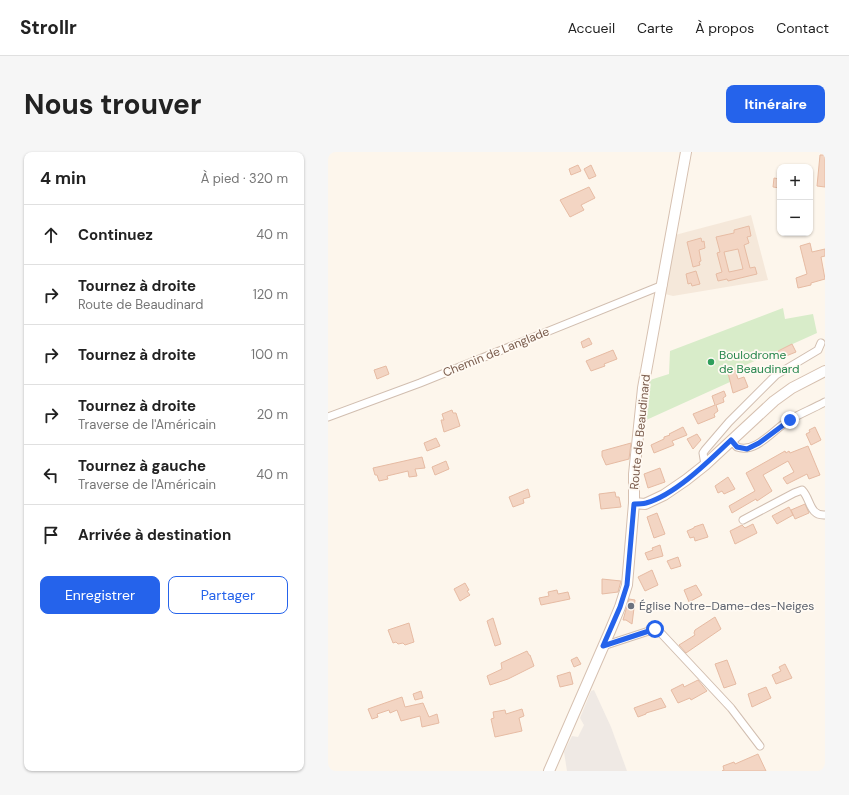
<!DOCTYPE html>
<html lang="fr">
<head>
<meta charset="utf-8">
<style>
	body { margin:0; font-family:"DM Sans",sans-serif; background:#f6f6f6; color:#222 }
	.controls { position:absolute; right:12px; top:12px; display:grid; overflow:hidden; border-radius:8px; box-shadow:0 1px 3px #0004 }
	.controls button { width:36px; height:36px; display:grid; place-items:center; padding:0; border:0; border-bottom:1px solid #e0e0e0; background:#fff; color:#222; font:20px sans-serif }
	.stop { position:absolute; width:12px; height:12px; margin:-9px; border:3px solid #2563eb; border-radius:50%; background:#fff }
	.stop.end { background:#2563eb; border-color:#fff; box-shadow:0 1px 4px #0008 }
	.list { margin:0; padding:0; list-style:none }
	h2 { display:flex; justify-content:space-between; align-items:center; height:52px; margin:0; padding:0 16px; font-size:17px }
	h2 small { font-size:13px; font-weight:400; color:#767676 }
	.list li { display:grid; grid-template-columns:26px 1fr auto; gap:12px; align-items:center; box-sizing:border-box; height:60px; padding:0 16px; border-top:1px solid #e0e0e0 }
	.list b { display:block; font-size:15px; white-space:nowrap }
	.list p { margin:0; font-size:13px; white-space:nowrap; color:#767676 }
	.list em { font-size:13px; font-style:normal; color:#767676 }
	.actions { display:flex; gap:8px; padding:12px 16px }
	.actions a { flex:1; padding:9px 0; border:1px solid #2563eb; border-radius:8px; text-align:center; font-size:14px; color:#2563eb }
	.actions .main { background:#2563eb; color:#fff }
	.icon { flex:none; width:22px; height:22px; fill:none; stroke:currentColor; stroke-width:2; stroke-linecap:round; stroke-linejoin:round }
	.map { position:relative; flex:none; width:497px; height:619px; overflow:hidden; border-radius:8px }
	header { display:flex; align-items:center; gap:24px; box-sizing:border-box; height:56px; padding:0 20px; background:#fff; border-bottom:1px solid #e0e0e0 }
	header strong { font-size:19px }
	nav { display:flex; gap:22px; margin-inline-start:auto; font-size:14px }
	.intro { display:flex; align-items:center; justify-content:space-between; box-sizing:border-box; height:96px; padding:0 24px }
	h1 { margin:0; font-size:28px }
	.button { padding:10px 18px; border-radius:8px; background:#2563eb; color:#fff; font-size:14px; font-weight:700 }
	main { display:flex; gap:24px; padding:0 24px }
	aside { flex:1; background:#fff; border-radius:8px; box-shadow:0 1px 3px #0004 }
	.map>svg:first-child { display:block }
	.residential { fill:#f5e8da }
	.industrial { fill:#efe9e4 }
	.green { fill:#d8ecc9 }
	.building { fill:#f3d5c3; stroke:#e6bba3; fill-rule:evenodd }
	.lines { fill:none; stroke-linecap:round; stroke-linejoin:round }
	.street-casing { stroke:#d1beb0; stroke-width:9 }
	.secondary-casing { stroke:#d6c0b0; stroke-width:12 }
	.street { stroke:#fff; stroke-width:7 }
	.secondary { stroke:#fff; stroke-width:10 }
	.route { stroke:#2563eb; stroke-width:5 }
	.leisure-dot { fill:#2e9e5b; stroke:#fffaf3; stroke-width:1.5 }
	.worship-dot { fill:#6b7280; stroke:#fffaf3; stroke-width:1.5 }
	.labels { text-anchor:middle; stroke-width:3.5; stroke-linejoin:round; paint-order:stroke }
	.street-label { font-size:12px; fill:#7a5c4d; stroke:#fffaf3 }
	.leisure-label { font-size:12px; fill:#27864d; stroke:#fffaf3; text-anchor:start }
	.worship-label { font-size:12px; fill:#5b616d; stroke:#fffaf3; text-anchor:start }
</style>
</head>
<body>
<header>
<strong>Strollr</strong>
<nav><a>Accueil</a><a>Carte</a><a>À propos</a><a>Contact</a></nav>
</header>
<div class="intro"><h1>Nous trouver</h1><a class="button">Itinéraire</a></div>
<main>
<aside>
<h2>4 min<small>À pied · 320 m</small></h2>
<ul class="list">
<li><svg class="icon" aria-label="ahead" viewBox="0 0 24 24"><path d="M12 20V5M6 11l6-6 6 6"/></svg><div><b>Continuez</b></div><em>40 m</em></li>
<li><svg class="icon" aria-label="right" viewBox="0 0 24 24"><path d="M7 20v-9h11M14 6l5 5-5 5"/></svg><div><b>Tournez à droite</b><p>Route de Beaudinard</p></div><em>120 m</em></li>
<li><svg class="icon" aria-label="right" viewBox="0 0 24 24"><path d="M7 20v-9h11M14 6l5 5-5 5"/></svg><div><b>Tournez à droite</b></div><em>100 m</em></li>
<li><svg class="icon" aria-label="right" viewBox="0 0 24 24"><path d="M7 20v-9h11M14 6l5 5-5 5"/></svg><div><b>Tournez à droite</b><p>Traverse de l'Américain</p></div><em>20 m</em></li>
<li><svg class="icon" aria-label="left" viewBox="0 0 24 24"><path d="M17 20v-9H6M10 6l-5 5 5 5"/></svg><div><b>Tournez à gauche</b><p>Traverse de l'Américain</p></div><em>40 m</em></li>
<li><svg class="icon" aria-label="arrive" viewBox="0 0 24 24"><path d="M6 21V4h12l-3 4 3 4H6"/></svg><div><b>Arrivée à destination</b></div></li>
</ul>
<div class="actions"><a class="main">Enregistrer</a><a>Partager</a></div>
</aside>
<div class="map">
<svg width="497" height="619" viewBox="0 0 497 619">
	<rect width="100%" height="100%" fill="#fdf6ec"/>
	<path class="residential" d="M423,63l17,65 -95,16 -8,-2 10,-59z"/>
	<path class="industrial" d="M266,538l17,37 16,44h-60l-3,-19 8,-16 6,1 6,-12 -4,-7 11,-27z"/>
	<path class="green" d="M455,156l2,11 28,-5 4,19 -89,40 2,9 -86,39 6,-41 19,-6 1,-23z"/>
	<path class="building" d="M492,3h5v32l-8,-1z
		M250,13l3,6 -10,4 -2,-6z
		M263,13l5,11 -7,3 -5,-10z
		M446,26l6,1v9l-7,-1z
		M261,35l6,11 -14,7 3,5 -14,7 -10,-17z
		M421,74l2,10 -4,1 2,6 -5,2 6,23 5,-1 2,7 -29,7 -1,-2 -9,2 -2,-7 6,-2 -5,-19 3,-1 -4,-15 18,-4v-3zM410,97l5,20 -14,3 -5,-20z
		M373,86l1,4 2,-1 1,7 -6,2 2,11 -2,1 1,3 -7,2 -6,-25z
		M482,91l2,9 13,-3v7l-4,1 4,22 -14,4v2l-13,3 -2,-10 11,-4 -7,-28z
		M368,119l4,13 -8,2 -1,-3 -3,1 -2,-10z
		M261,186l3,6 -9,4 -2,-6z
		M464,192l4,8 -15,6 -3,-7z
		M285,198l4,9 -13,5 1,2 -14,5 -5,-10z
		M58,214l3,8 -12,5 -3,-9z
		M407,218l3,9 6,-2 4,10 -15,6 -5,-20z
		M396,239l2,5 -3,2 1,4 -8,3 2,6 -4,3 1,3 -17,7 -5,-10 22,-9 -3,-9z
		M124,258l1,3h3l4,13 -16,6 -3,-12h3l-2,-6z
		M355,275l4,8 -15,6 2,4 -20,8 -3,-8 13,-6v-2l6,-2 -1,-1z
		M487,275l6,13 -10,5 -5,-11 4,-2 -1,-2z
		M369,282l4,6 -8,9 -6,-10z
		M108,286l4,8 -13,5 -3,-8z
		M303,291l-2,16 -23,6 -4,-9v-5z
		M480,294l12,29 -11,4 -2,-5 -20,10 -4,-6 11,-6 -6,-11 -25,14 9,16 -15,10 -1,-2 -24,14 -3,-7 26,-15 -9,-18 39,-22 1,2 3,-2 1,2z
		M94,305l3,11 -10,1 2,7 -8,1 -1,-6 -21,5 1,3 -9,2 -2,-6h-2l-2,-7z
		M118,309l3,8 -14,6 -3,-8z
		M332,316l5,14 -17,6 -4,-14z
		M400,325l7,12 -11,5 -2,-3 -4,2 -3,-7z
		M200,337l2,8 -7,2 1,4 -11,4 -4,-10z
		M287,340l1,5h3l2,10 -20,2 -2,-15z
		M477,352l4,9 -14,6 -4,-9z
		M461,355l4,8 -16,9 -5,-8z
		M329,361l8,21 -11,4 -7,-21z
		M375,372l5,13 -13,4 -1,-4 -4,1 -3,-7 7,-3v-1z
		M425,372l4,9 -22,11 -5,-13 12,-6 3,3z
		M332,393l3,11 -15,4 -3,-7 8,-3 -1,-2z
		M350,405l3,9 -10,3 -4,-8z
		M324,418l6,15 -13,6 -7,-14z
		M274,427l19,2 -3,11 -16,2z
		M137,431l4,7 -2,1 3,4 -10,6 -6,-12z
		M368,433l6,10 -13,7 -5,-12z
		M229,438l1,4 10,-2 2,7 -29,6 -2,-7 10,-2 -1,-4z
		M301,447l6,1 -3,24 -6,-4h-3z
		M387,465l6,12 -35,24 -7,-8 16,-10 -1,-2 1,-3z
		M165,466l8,26 -6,2 -8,-25z
		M81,471l5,19 -9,3 -2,-2 -5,1 -2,-2 -3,1 -5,-13z
		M199,499l2,4h1l4,11 -26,13 -18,6 -3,-9 15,-7 -1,-6z
		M249,505l4,7 -7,3 -3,-7z
		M399,508l9,24 -12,4 -9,-24z
		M457,512l7,14 -16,6 -4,-9 9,-4 -2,-4z
		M242,520l3,12 -13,3 -3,-11z
		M370,528l9,11 -16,9 -1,-2 -12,5 -7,-13 12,-6 1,3z
		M438,535l5,11 -19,9 -4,-13z
		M93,539l2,7 -8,2 -2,-6z
		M74,545l3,10 18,-4 6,14 8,-3 2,9 -17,4 -2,-11 -19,5 -4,-11 -7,3 -1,-3 -12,4 1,3 -6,2 -4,-10z
		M333,546l5,9 -20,6v1l-8,3 -4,-9z
		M194,557l2,7 -5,2 3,13 -27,6 -4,-18 3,-1 -1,-6 12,-2 1,4z
		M430,602l8,17h-44l2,-1 -1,-4 11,-4 1,2z"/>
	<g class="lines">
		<defs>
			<path id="street" d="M0,265l92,-34 243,-98
				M403,288l6,7c20,7 37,-19 54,-28 11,-6 23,-11 34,-17
				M377,313l-2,-12 2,-3 24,-28 47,-47 42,-25 3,-7
				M415,368l51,-27 8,-3c9,9 7,26 23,25
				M275,494l52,-17 4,2 72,77 29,38"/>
			<path id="secondary" d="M306,351l11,1 19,-9 22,-15 19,-15 69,-64 18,-13 33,-17
				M221,619l61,-140 10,-24 7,-22 7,-82v-29l9,-86 43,-236"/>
		</defs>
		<use href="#street" class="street-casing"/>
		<use href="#secondary" class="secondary-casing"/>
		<use href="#street" class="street"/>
		<use href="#secondary" class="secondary"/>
	</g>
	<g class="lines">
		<path class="route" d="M327,477l-52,17 17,-39 7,-22 7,-81c4,0 8,0 12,-1 29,-8 63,-42 85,-63l6,7 10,2 12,-6 31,-23"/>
	</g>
	<circle class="leisure-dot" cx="383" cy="210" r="4"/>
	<circle class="worship-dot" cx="303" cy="454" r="4"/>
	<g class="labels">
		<g class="street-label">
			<text transform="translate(168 200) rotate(-22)" y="4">Chemin de Langlade</text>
			<text transform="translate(312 280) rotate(-84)" y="4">Route de Beaudinard</text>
		</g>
		<g class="leisure-label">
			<text x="391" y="207">Boulodrome<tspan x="391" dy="14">de Beaudinard</tspan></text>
		</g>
		<g class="worship-label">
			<text x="311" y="458">Église Notre-Dame-des-Neiges</text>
		</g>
	</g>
</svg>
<div class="controls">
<button>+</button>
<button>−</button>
</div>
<div class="stop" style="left:327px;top:477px"></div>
<div class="stop end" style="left:462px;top:268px"></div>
</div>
</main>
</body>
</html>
